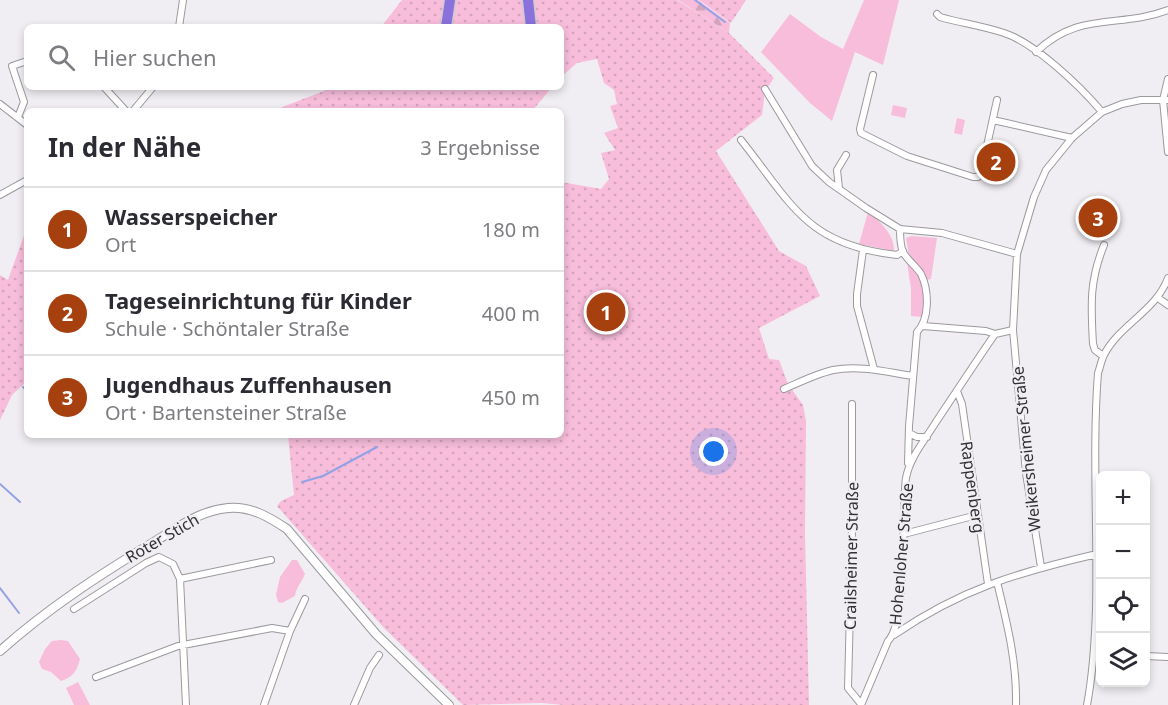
<!DOCTYPE html>
<html lang="de">
<head>
<meta charset="utf-8">
<style>
	body { margin:0; font-family:"Noto Sans",sans-serif; background:#f2f2f3; color:#2b2b33 }
	.controls { position:absolute; right:18px; bottom:18px; display:grid; overflow:hidden; border-radius:9px; box-shadow:0 3px 9px #0003 }
	.controls button { width:54px; height:54px; display:grid; place-items:center; padding:0; border:0; border-bottom:2px solid #e1e1e2; background:#fff; color:#2b2b33; font:30px sans-serif }
	.you { position:absolute; left:714px; top:452px; width:21px; height:21px; margin:-15px; border:4px solid #fff; border-radius:50%; background:#1a73e8; box-shadow:0 0 0 9px #1a73e833 }
	.badge { display:grid; place-items:center; width:39px; height:39px; border-radius:50%; background:#a6410f; color:#fff; font-size:20px; font-weight:700 }
	.pin { position:absolute; translate:-50% -50%; border:3px solid #fff; box-shadow:0 2px 6px #0006 }
	.list { margin:0; padding:0; list-style:none }
	h2 { display:flex; justify-content:space-between; align-items:center; height:78px; margin:0; padding:0 24px; font-size:26px }
	h2 small { font-size:20px; font-weight:400; color:#7c7c81 }
	.list li { display:grid; grid-template-columns:39px 1fr auto; gap:18px; align-items:center; box-sizing:border-box; height:84px; padding:0 24px; border-top:2px solid #e1e1e2 }
	.list b { display:block; font-size:22px; white-space:nowrap }
	.list p { margin:0; font-size:20px; white-space:nowrap; color:#7c7c81 }
	.list em { font-size:20px; font-style:normal; color:#7c7c81 }
	.icon { flex:none; width:33px; height:33px; fill:none; stroke:currentColor; stroke-width:2; stroke-linecap:round; stroke-linejoin:round }
	.map { position:relative; flex:none; width:1168px; height:705px; overflow:hidden }
	.search { position:absolute; background:#fff; box-shadow:0 3px 9px #0003; left:24px; top:24px; width:540px; height:66px; display:flex; align-items:center; gap:15px; box-sizing:border-box; padding:0 21px; border-radius:9px; color:#7c7c81; font-size:22px }
	.panel { position:absolute; background:#fff; box-shadow:0 3px 9px #0003; left:24px; top:108px; width:540px; height:330px; border-radius:9px }
	.map>svg:first-child { display:block }
	.green { fill:#f7bddb }
	.forest { fill:url(#forest-firs) }
	.garden { fill:url(#garden-dots) }
	.lines { fill:none; stroke-linecap:round; stroke-linejoin:round }
	.stream { stroke:#92a2e5; stroke-width:2 }
	.street-casing { stroke:#9b999d; stroke-width:8 }
	.secondary-casing { stroke:#9b999d; stroke-width:10 }
	.highway-casing { stroke:#cecdce; stroke-width:13 }
	.street { stroke:#fff; stroke-width:6 }
	.secondary { stroke:#fff; stroke-width:8 }
	.highway { stroke:#8a71dc; stroke-width:10 }
	.labels { text-anchor:middle; stroke-width:4.5; stroke-linejoin:round; paint-order:stroke }
	.street-label { font-size:16px; fill:#313032; stroke:#f1eef3 }
</style>
</head>
<body>
<div class="map">
<svg width="1168" height="705" viewBox="0 0 1168 705">
	<defs>
		<pattern id="forest-firs" width="22" height="20" patternUnits="userSpaceOnUse" patternTransform="scale(1.5)"><rect width="22" height="20" fill="#f7bddb"/><path d="M5 1l3.5 6h-7zM16 11l3.5 6h-7z" fill="#d4a3bc"/></pattern>
		<pattern id="garden-dots" width="8" height="8" patternUnits="userSpaceOnUse" patternTransform="scale(1.5)"><rect width="8" height="8" fill="#f7bddb"/><path d="M2 2h.1M6 6h.1" fill="none" stroke="#d4a3bc" stroke-width="1.8" stroke-linecap="round"/></pattern>
	</defs>
	<rect width="100%" height="100%" fill="#f1eef3"/>
	<path class="green" d="M864,0h35l-16,65 -28,-13 -23,69 -22,-18 -49,-51 29,-38 31,23 22,12z
		M893,105l14,3 -2,10 -14,-3z
		M957,118l8,2 -3,15 -8,-2z
		M868,212c12,9 27,23 26,39l-35,-7z
		M911,236l26,2 -6,41 -4,1 -18,-24 -3,-18z
		M907,262c17,15 19,33 16,55l-12,-1v-27z
		M292,560h5l8,14c-3,8 -9,13 -10,22l-13,7 -4,-1 -2,-7 4,-18z
		M61,640l7,1 12,18c-3,12 -7,18 -19,22l-10,-9 -9,-3 -3,-7 6,-13 7,-8z
		M78,682l12,23h-16l-8,-17z"/>
	<path class="forest" d="M678,0h20l32,23 -1,10z"/>
	<path class="garden" d="M402,0h275l52,33 45,45 -9,13 -3,24 -46,36 63,100 27,15 14,30 -61,32 10,31 10,1 9,24 15,21 3,16 -1,112 4,172h-245l-22,-2 -79,2 -79,-77 -107,-122 4,-5 13,-6 -6,-60h273v-253l40,7 8,-10 -8,-26 14,-3 -11,-17 14,-5 -8,-22 7,-2 -3,-14 -10,-7 -7,-24 -20,4 -16,14v-50h-180z
		M699,0h47l-15,23z
		M327,87h225l-20,24h-260l52,-20z
		M27,227v154l-15,14 -12,25v-145l8,5z"/>
	<g class="lines">
		<path class="stream" d="M695,0l30,22
			M23,387l4,4
			M302,482l21,-6 54,-29
			M0,484l20,18
			M0,588l19,25"/>
		<defs>
			<path id="street" d="M937,14l3,3c21,6 43,9 64,16 31,10 76,53 98,79
				M179,27l4,-27
				M1036,52c44,-42 83,-23 132,-42
				M873,75l-13,54 1,4 46,23 66,21h5l3,-4 16,-73
				M1168,79l-5,21 5,52
				M104,87l22,24
				M765,89l47,77 17,16 37,26 34,21 42,4 75,21
				M0,104l27,21
				M133,111l20,-24
				M18,117l6,-15 -12,-36 15,-5
				M993,120l79,18
				M741,140c51,64 65,105 156,115l6,-4
				M839,188l-2,-18 9,-15
				M0,195l27,-15
				M900,229c0,7 0,16 3,23 4,8 13,14 18,22 8,16 9,45 -4,58l-8,94 -1,37
				M863,250l-6,44v12l17,63
				M1158,298l10,7
				M923,326l63,5 9,3
				M1103,356l-8,-6 -2,-6c-2,-38 -4,-62 11,-99
				M784,389c16,-7 32,-15 49,-19 27,-5 53,2 80,6
				M957,391l5,13 26,180
				M852,404v126l-4,158 13,16
				M909,433l8,4h10
				M904,534l73,-19
				M1041,567l-15,-94 -13,-143 4,-76 17,-57 12,-27 26,-32 30,-26 20,-8 19,-4h27
				M180,579l91,-19
				M997,582c10,41 20,80 19,123
				M74,609l72,-46 13,-6 14,7 7,15 6,126
				M894,635c67,-46 125,-63 203,-81
				M1146,656l22,1
				M96,677l82,-31 94,-18 18,3
				M264,705l26,-74 15,-32
				M354,705l16,-37 9,-13
				M861,705l27,-64c20,-20 13,-130 18,-163 4,-21 19,-38 30,-56 20,-30 39,-59 59,-88l18,-4
				M1087,705c6,-32 8,-64 9,-96 2,-78 -4,-159 2,-236 2,-5 3,-12 6,-18 15,-30 52,-44 64,-77"/>
			<path id="secondary" d="M0,651c47,-42 99,-76 154,-109 25,-15 44,-31 74,-34 23,-2 41,9 59,21l89,105 73,71"/>
			<path id="highway" d="M528,0l3,27
				M446,27l4,-27"/>
		</defs>
		<use href="#street" class="street-casing"/>
		<use href="#secondary" class="secondary-casing"/>
		<use href="#highway" class="highway-casing"/>
		<use href="#street" class="street"/>
		<use href="#secondary" class="secondary"/>
		<use href="#highway" class="highway"/>
	</g>
	<g class="labels">
		<g class="street-label">
			<text transform="translate(1026 449) rotate(-96)" y="6">Weikersheimer Straße</text>
			<text transform="translate(973 487) rotate(82)" y="6">Rappenberg</text>
			<text transform="translate(162 538) rotate(-30)" y="6">Roter Stich</text>
			<text transform="translate(901 554) rotate(-85)" y="6">Hohenloher Straße</text>
			<text transform="translate(851 556) rotate(-89)" y="6">Crailsheimer Straße</text>
		</g>
	</g>
</svg>
<div class="controls">
<button>+</button>
<button>−</button>
<button><svg class="icon" aria-label="locate" viewBox="0 0 24 24"><circle cx="12" cy="12" r="6"/><path d="M12 2v4M12 18v4M2 12h4M18 12h4"/></svg></button>
<button><svg class="icon" aria-label="layers" viewBox="0 0 24 24"><path d="M12 4l9 5-9 5-9-5zM3 14l9 5 9-5"/></svg></button>
</div>
<div class="you"></div>
<div class="pin badge" style="left:606px;top:312px">1</div>
<div class="pin badge" style="left:996px;top:162px">2</div>
<div class="pin badge" style="left:1098px;top:218px">3</div>
<div class="search"><svg class="icon" aria-label="search" viewBox="0 0 24 24"><circle cx="10" cy="10" r="6"/><path d="M15 15l6 6"/></svg>Hier suchen</div>
<section class="panel">
<h2>In der Nähe<small>3 Ergebnisse</small></h2>
<ul class="list">
<li><span class="badge">1</span><div><b>Wasserspeicher</b><p>Ort</p></div><em>180 m</em></li>
<li><span class="badge">2</span><div><b>Tageseinrichtung für Kinder</b><p>Schule · Schöntaler Straße</p></div><em>400 m</em></li>
<li><span class="badge">3</span><div><b>Jugendhaus Zuffenhausen</b><p>Ort · Bartensteiner Straße</p></div><em>450 m</em></li>
</ul>
</section>
</div>
</body>
</html>
